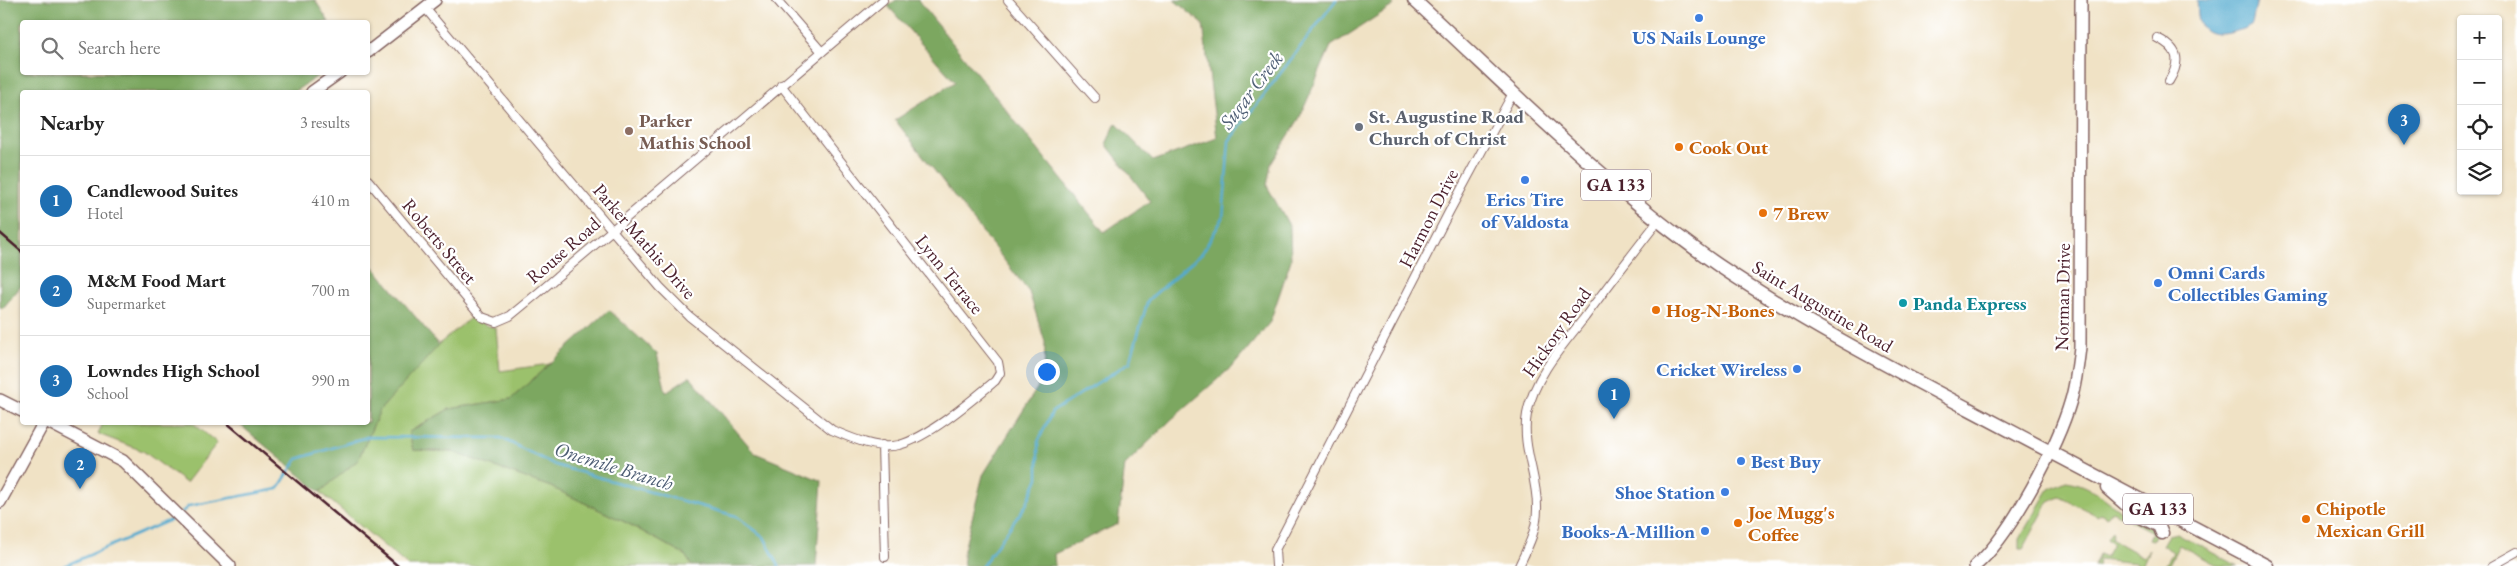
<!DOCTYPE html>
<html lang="en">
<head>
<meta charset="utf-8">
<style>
	body { margin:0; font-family:"EB Garamond",serif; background:#f2f2f2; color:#222 }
	.controls { position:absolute; right:15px; top:15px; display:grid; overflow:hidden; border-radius:5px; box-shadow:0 1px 4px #0004 }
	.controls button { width:45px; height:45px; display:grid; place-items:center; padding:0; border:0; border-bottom:1px solid #e0e0e0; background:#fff; color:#222; font:25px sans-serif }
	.you { position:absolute; left:1046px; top:371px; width:18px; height:18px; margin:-12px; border:4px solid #fff; border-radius:50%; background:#1a73e8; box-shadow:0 0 0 8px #1a73e833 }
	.badge { display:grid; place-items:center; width:32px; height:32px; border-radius:50%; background:#1f6fb2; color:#fff; font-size:16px; font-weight:700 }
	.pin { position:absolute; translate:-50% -41px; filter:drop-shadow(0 1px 2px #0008) }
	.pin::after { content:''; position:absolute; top:26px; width:18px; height:15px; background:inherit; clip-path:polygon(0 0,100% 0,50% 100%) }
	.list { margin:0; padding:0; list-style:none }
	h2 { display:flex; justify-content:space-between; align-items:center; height:65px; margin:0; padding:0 20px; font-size:21px }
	h2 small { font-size:16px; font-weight:400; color:#767676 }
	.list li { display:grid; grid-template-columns:32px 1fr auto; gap:15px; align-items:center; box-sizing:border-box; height:90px; padding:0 20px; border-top:1px solid #e0e0e0 }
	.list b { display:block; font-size:19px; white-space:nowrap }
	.list p { margin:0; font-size:16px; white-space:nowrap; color:#767676 }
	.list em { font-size:16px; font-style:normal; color:#767676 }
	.icon { flex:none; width:28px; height:28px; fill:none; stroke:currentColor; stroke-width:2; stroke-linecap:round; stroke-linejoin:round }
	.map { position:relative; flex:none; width:2517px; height:566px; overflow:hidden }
	.search { position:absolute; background:#fff; box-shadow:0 1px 4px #0004; left:20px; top:20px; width:350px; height:55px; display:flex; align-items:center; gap:12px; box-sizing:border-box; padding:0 18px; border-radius:5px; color:#767676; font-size:19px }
	.panel { position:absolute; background:#fff; box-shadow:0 1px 4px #0004; left:20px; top:90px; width:350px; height:335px; border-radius:5px }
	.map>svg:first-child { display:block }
	.green { fill:#9bc16c; stroke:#72704c }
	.forest { fill:#7ca760; stroke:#636346 }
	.water { fill:#53aacf; stroke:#4e647d }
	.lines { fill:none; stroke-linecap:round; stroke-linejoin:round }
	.stream { stroke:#53aacf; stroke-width:2.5 }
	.street-casing { stroke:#846361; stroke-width:10 }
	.secondary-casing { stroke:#846361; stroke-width:14 }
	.primary-casing { stroke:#846361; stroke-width:15 }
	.street { stroke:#fff; stroke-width:8 }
	.secondary { stroke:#fff; stroke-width:11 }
	.primary { stroke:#fff; stroke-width:12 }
	.rail { stroke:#4a1f2b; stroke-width:2.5 }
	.shop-dot { fill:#3f7fe0; stroke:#fff; stroke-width:2 }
	.worship-dot { fill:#6b7280; stroke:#fff; stroke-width:2 }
	.education-dot { fill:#8d6e63; stroke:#fff; stroke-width:2 }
	.food-dot { fill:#e8710a; stroke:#fff; stroke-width:2 }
	.culture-dot { fill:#0f9aa8; stroke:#fff; stroke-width:2 }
	.labels { text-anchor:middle; stroke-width:4.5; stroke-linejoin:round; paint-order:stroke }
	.shield { fill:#fff; stroke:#80626b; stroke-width:1 }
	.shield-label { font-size:18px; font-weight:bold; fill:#4a1f2b }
	.shop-label { font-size:19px; font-weight:bold; fill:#366cbe; stroke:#fff; text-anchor:end }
	.worship-label { font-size:19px; font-weight:bold; fill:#5b616d; stroke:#fff; text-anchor:start }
	.education-label { font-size:19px; font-weight:bold; fill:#785e54; stroke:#fff; text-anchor:start }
	.food-label { font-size:19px; font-weight:bold; fill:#c56008; stroke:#fff; text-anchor:start }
	.street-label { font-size:19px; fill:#4a1f2b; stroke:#fff }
	.culture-label { font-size:19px; font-weight:bold; fill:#0d838f; stroke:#fff; text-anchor:start }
	.water-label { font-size:20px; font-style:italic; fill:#4e5e75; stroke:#fff }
</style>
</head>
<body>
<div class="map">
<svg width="2517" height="566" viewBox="0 0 2517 566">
	<rect width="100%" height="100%" fill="#fff"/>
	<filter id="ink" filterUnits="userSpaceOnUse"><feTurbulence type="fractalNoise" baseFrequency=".02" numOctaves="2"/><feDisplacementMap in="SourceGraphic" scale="10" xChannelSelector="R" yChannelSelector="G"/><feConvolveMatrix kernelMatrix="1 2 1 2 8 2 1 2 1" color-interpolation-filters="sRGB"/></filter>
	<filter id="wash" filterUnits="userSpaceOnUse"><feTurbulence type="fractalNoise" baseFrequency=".0096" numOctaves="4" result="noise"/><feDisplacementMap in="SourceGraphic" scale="20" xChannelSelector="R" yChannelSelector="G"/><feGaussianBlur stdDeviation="1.12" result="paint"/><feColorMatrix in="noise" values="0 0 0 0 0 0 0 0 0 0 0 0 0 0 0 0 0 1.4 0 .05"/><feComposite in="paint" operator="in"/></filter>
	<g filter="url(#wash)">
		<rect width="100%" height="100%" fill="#f0e2c5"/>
		<path class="green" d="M475,314l10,11 11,3 4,43 50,-7 -39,35 -62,10 -40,23 4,18 40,2 98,35 76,36 58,32 7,11h-284l-88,-74 38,-32 22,-50 53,-61z
			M103,423h90l24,20 -31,40 -43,-32 -45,-17z
			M2066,481c26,3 41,21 61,34 9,5 25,9 28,20l-2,5 -4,-1 3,-7 -40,-21 -5,6 -7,-4 -2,3 -38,-19 -11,4 -23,43 -3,5h-4v-10l30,-50z
			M2112,531l1,3 -2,5 32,18 6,-7 -7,16h-5v-3l-38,-4 -1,7h-4l5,-12 7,3 7,-13 -6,-5z
			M2177,533l61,33h-19l-40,-21 -11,21h-3l8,-14 -11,-7 6,-10z"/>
		<path class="forest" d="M0,0h315l14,22h-307v50l300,1 -28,19h-272v193l-19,23 -3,-1z
			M896,0h22l186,232 46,-31 -44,-57 10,-21 37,38 64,-23 -14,-114 -29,-24h216l4,5 -63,41 -32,73 -28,45 -4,22 23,41 1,33 -21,62 -35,42 -63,55 -47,46 -7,59 -64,30 1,12h-91l-1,-12 20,-79 61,-98 1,-35 -16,-50 -134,-172 60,-38 -67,-76z
			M368,260l71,85 -59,65 -22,50 -38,32 -82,-69 130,-1z
			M609,310l48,44 9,38 24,-16 65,77 67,28 -6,85h-124l-7,-11 -58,-32 -76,-36 -98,-35 -40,-2 -4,-18 40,-23 62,-10z"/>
		<path class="water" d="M2197,0h60l-5,24c-11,8 -44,18 -52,0 -3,-6 -2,-17 -3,-24z"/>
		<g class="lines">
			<path class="stream" d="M181,513l8,-7 89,-17 19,-30 70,-22 134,1 54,27 181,51 28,21 15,29
				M64,566l111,-48
				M982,566l44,-61 12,-27v-36l14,-30 78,-50 18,-62 54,-47 21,-35 6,-77 107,-141"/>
		</g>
	</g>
	<g filter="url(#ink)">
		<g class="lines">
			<defs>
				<path id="street" d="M777,0l45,52
					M1008,0l87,98
					M425,8l235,279 29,29 143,114c19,8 46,20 67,15 30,-8 72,-44 96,-64l5,-8 -2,-11 -217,-277
					M2157,38c21,10 25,22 12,43
					M368,180l114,137 14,5 14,-6 28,-23 345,-293
					M882,445l3,112
					M1276,566l-1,-16 174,-338 64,-119
					M1519,566c9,-19 18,-36 18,-57 1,-32 -16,-62 -10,-95 7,-37 35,-68 58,-97 24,-33 49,-65 74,-97
					M2492,566l25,-14"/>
				<path id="secondary" d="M368,52l67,-52
					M312,92l28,-20
					M0,400l22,11
					M48,422l75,39 107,105
					M0,502l44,-80
					M1975,566c35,-29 83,-121 96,-166 5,-17 7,-35 9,-53l1,-347"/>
				<path id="primary" d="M1414,0c99,91 193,188 304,265 80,54 166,99 251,144 100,52 199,105 298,157
					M2107,488l32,28 20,10 3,7"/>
			</defs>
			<use href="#street" class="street-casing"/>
			<use href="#secondary" class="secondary-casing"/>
			<use href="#primary" class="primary-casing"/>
			<use href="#street" class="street"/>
			<use href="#secondary" class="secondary"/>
			<use href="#primary" class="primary"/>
			<path class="rail" d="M0,233l22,19
				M226,422l172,144"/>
		</g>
	</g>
	<g class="shop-dot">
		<circle cx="1699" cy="18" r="5"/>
		<circle cx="1525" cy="180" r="5"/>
		<circle cx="2158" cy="283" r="5"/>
		<circle cx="1797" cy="369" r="5"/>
		<circle cx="1741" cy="461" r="5"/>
		<circle cx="1725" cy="492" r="5"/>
		<circle cx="1705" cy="531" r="5"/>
	</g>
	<circle class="worship-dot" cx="1359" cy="127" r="5"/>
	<circle class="education-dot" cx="629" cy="131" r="5"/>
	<g class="food-dot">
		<circle cx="1679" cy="147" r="5"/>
		<circle cx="1763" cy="213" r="5"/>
		<circle cx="1656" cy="310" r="5"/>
		<circle cx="2306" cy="519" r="5"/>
		<circle cx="1738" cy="523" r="5"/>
	</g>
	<circle class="culture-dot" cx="1903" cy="303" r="5"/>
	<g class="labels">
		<g class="shield">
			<rect x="1581" y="169.5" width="70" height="31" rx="4"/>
			<rect x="2123" y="493.5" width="70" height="31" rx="4"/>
		</g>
		<g class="shield-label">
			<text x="1616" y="191">GA 133</text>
			<text x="2158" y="515">GA 133</text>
		</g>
		<g class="shop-label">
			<text x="1699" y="44" text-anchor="middle">US Nails Lounge</text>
			<text x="1525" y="206" text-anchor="middle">Erics Tire<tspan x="1525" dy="22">of Valdosta</tspan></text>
			<text x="2168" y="279" text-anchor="start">Omni Cards<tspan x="2168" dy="22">Collectibles Gaming</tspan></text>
			<text x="1787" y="376">Cricket Wireless</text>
			<text x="1751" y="468" text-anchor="start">Best Buy</text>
			<text x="1715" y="499">Shoe Station</text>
			<text x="1695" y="538">Books-A-Million</text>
		</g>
		<g class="worship-label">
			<text x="1369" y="123">St. Augustine Road<tspan x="1369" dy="22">Church of Christ</tspan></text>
		</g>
		<g class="education-label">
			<text x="639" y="127">Parker<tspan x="639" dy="22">Mathis School</tspan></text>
		</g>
		<g class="food-label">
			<text x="1689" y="154">Cook Out</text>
			<text x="1773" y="220">7 Brew</text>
			<text x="1666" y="317">Hog-N-Bones</text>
			<text x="2316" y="515">Chipotle<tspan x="2316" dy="22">Mexican Grill</tspan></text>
			<text x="1748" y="519">Joe Mugg's<tspan x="1748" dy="22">Coffee</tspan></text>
		</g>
		<g class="street-label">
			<text transform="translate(1428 218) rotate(-63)" y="7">Harmon Drive</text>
			<text transform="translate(440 241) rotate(50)" y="7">Roberts Street</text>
			<text transform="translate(645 241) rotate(49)" y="7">Parker Mathis Drive</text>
			<text transform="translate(563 250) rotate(-41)" y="7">Rouse Road</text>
			<text transform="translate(950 274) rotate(51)" y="7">Lynn Terrace</text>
			<text transform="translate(2062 297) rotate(-89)" y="7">Norman Drive</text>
			<text transform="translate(1823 306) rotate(31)" y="7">Saint Augustine Road</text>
			<text transform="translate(1556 332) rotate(-55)" y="7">Hickory Road</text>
		</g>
		<g class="culture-label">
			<text x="1913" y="310">Panda Express</text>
		</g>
		<g class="water-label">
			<text transform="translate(1251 90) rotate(-53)" y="7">Sugar Creek</text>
			<text transform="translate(614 466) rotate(17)" y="7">Onemile Branch</text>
		</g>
	</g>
</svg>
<div class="controls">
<button>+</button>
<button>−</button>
<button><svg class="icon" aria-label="locate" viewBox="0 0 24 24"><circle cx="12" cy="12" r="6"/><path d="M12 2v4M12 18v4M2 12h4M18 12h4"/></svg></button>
<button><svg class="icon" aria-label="layers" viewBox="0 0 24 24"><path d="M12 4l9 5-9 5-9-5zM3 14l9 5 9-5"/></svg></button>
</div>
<div class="you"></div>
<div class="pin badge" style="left:1614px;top:419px">1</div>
<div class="pin badge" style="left:80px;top:489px">2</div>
<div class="pin badge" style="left:2404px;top:145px">3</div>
<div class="search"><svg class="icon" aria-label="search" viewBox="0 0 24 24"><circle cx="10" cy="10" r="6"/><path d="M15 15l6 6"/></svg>Search here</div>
<section class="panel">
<h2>Nearby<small>3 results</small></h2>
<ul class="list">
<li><span class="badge">1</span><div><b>Candlewood Suites</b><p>Hotel</p></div><em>410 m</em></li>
<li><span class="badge">2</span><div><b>M&amp;M Food Mart</b><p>Supermarket</p></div><em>700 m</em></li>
<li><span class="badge">3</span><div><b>Lowndes High School</b><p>School</p></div><em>990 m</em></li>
</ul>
</section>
</div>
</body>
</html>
